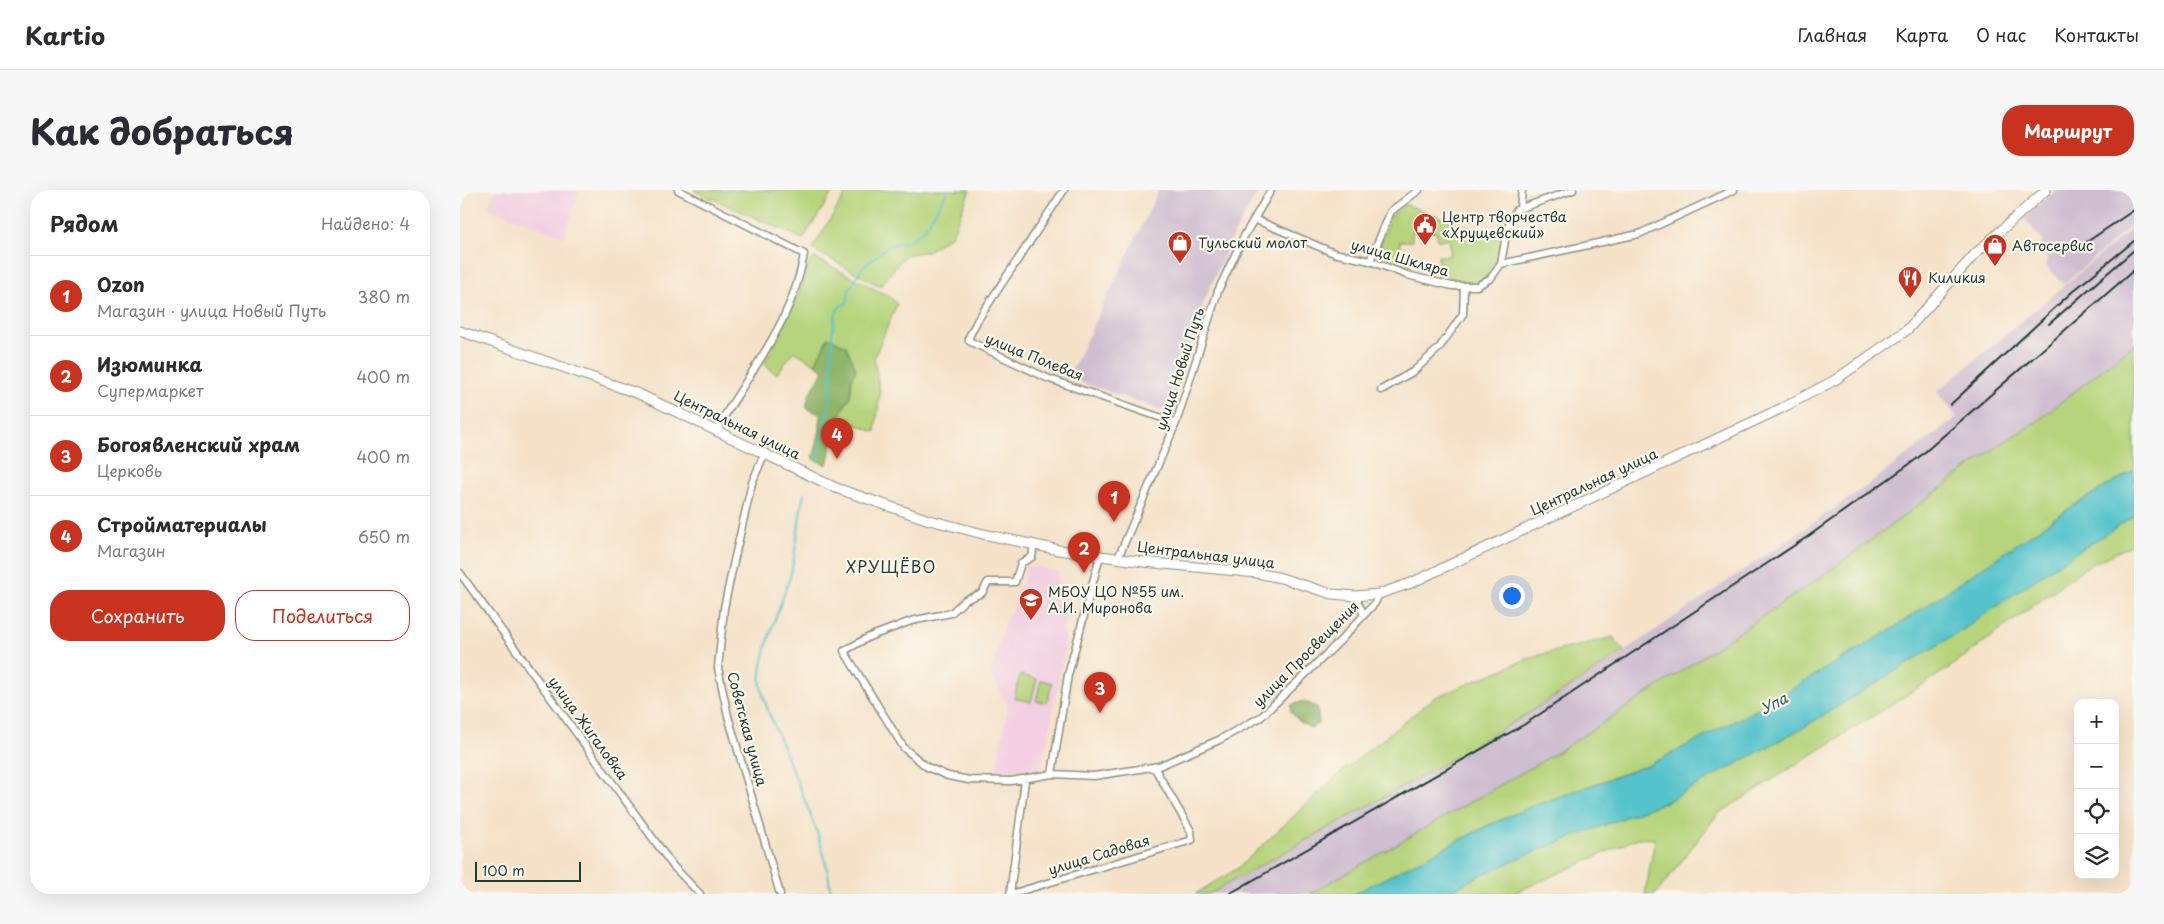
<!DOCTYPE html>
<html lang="ru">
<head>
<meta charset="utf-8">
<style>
	body { margin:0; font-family:"Playpen Sans",sans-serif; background:#f7f7f7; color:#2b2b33 }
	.controls { position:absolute; right:15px; bottom:15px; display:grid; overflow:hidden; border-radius:10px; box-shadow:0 5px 20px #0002 }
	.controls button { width:45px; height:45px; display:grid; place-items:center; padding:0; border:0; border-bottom:1px solid #e1e1e2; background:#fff; color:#2b2b33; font:25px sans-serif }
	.scale { position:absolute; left:15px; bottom:12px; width:106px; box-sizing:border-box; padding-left:5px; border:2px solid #1f3d34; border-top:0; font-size:14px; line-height:18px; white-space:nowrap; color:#1f3d34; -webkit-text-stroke:4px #fbf7ec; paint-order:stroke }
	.you { position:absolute; left:1051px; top:405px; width:18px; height:18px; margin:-12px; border:4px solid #fff; border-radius:50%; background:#1a73e8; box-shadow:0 0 0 8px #1a73e833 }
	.badge { display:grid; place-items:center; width:32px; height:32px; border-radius:50%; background:#c8321e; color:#fff; font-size:16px; font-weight:700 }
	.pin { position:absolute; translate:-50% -41px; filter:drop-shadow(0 1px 2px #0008) }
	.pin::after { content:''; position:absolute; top:26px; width:18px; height:15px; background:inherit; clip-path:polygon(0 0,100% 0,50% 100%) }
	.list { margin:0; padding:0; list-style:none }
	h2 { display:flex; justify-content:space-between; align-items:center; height:65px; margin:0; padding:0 20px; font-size:21px }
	h2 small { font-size:16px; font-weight:400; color:#7c7c81 }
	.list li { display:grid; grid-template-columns:32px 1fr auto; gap:15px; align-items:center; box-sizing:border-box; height:80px; padding:0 20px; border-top:1px solid #e1e1e2 }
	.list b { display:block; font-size:19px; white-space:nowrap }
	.list p { margin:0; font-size:16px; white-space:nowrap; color:#7c7c81 }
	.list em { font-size:16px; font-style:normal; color:#7c7c81 }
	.actions { display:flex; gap:10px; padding:15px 20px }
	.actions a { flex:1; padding:11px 0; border:1px solid #c8321e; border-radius:20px; text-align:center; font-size:18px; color:#c8321e }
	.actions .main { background:#c8321e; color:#fff }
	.icon { flex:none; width:28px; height:28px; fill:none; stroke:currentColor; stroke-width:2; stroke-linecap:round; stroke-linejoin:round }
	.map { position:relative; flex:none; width:1674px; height:704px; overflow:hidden; border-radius:20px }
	header { display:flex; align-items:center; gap:30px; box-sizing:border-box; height:70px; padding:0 25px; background:#fff; border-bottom:1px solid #e1e1e2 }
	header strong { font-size:24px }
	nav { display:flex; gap:28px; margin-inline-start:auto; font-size:18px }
	.intro { display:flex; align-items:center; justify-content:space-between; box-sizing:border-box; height:120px; padding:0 30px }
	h1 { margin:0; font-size:35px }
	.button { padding:12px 22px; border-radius:20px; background:#c8321e; color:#fff; font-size:18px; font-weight:700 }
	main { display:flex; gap:30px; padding:0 30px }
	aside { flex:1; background:#fff; border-radius:20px; box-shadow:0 5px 20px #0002 }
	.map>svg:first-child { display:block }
	.built { fill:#f2cfe2 }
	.industrial { fill:#cfbdd0 }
	.green { fill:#b6d47b; stroke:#6a8858 }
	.forest { fill:#90b66b; stroke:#587a50 }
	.water { fill:#55c3cb; stroke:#3a8080 }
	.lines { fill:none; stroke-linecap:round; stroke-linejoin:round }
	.stream { stroke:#55c3cb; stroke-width:2 }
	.street-casing { stroke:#8a907e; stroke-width:9 }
	.secondary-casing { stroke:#8a907e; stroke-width:11 }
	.street { stroke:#fff; stroke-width:6 }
	.secondary { stroke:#fff; stroke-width:9 }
	.rail { stroke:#1f3d34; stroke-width:2 }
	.labels { text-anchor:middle; stroke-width:4.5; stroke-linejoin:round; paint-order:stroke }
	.poi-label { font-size:14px; fill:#1f3d34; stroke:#fbf7ec; text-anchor:start }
	.street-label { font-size:14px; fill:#1f3d34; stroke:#fbf7ec }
	.water-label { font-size:15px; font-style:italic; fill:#2c5e5a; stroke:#fbf7ec }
	.quarter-label { font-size:16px; letter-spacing:1px; fill:#1f3d34; stroke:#fbf7ec }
</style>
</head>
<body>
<header>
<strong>Kartio</strong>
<nav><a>Главная</a><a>Карта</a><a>О нас</a><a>Контакты</a></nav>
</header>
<div class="intro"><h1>Как добраться</h1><a class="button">Маршрут</a></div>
<main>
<aside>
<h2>Рядом<small>Найдено: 4</small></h2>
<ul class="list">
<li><span class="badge">1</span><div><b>Ozon</b><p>Магазин · улица Новый Путь</p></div><em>380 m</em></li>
<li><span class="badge">2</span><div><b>Изюминка</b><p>Супермаркет</p></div><em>400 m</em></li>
<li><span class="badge">3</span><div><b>Богоявленский храм</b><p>Церковь</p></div><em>400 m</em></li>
<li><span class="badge">4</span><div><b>Стройматериалы</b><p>Магазин</p></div><em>650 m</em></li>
</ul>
<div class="actions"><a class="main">Сохранить</a><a>Поделиться</a></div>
</aside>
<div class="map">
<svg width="1674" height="704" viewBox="0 0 1674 704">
	<rect width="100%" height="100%" fill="#fbf7ec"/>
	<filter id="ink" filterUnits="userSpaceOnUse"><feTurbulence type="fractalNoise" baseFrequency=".02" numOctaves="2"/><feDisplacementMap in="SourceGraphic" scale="10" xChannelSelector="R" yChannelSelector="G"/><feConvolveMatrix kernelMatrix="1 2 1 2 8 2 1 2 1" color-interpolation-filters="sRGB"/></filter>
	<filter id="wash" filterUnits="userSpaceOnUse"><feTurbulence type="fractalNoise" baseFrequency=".0096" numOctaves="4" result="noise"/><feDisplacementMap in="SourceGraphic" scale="20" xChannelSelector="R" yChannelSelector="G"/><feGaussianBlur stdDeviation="1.12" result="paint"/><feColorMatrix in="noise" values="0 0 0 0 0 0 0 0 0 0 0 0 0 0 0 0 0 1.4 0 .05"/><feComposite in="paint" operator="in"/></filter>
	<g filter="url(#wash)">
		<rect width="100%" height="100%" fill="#f5e2c9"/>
		<path class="built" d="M35,0h84l-15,47 -76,-29z
			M566,376l33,5 -2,17 14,2 -8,39 3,11 -24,129 -46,1 12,-64 -17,-32 16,-60 4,1 6,-25 7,-9z"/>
		<path class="industrial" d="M699,0h100l-27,47 -29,67 -32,109 -103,-35z
			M1596,0h78v33l-70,61 -18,-18 1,-8 -7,-12 3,-4 -19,-24z
			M1674,37v117l-99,79 -36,22 -171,127 -151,102 -119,78 -146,84 -102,58h-101l247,-137 122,-74 286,-195 93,-71 -20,-25z"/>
		<path class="green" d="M233,0h141l-31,49z
			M388,0h122l-18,45 -24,16 -23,4 -25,31 -68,-37z
			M945,14l93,34 3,5c-12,43 -20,44 -62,35l-1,-22h12v-16h-13v-8h-25v9h-12v15h10v16l-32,-14 -1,-3 13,-38z
			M355,68l75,39 7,7 -23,54 6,35 -5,39 -37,-15 12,-20 2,-18 4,-10 -10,-23 -18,-9 -13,27 -21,-13 -17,23 -13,-9 39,-81 7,-23z
			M1674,154v126l-60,35 -182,124 -136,81 -107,55 -119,42 -41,18 -135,69h-44l248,-142 119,-78 151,-102 171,-127 36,-22z
			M1674,326v28l-48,23 -140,103 -228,144 -62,80h-11l10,-55 -17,-1 -126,56h-67l34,-18 62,-27 127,-48 136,-74 157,-96 94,-65z
			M1153,447l11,14c-132,91 -276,165 -415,243h-14l43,-26 100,-93 96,-77 98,-41z
			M560,485l17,4 -6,23 -17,-4z
			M581,490l11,3 -5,20 -11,-2z"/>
		<path class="forest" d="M368,147l18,9 10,23 -4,10 -2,18 -12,20 -11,48 -14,-6 7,-29v-16l-14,-6 3,-13 15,-25 -9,-6z
			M843,511l14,6 2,16 -8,5 -11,-6 -9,-10v-7z"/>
		<path class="water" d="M1674,280v46l-79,50 -94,65 -157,96 -136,74 -127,48 -62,27 -34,18h-91l135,-69 41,-18 119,-42 107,-55 136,-81 182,-124z"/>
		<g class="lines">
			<path class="stream" d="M358,269l12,-59 2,-65 4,-22 4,-7 7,-3 2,-13 13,-22 26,-22 22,-6 15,-11 23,-39
				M344,304c-6,26 -7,53 -13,79 -8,29 -34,85 -30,113 3,18 12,37 19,54 19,49 46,100 51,154
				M739,704h4"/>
		</g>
	</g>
	<g filter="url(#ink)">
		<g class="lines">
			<defs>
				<path id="street" d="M218,0l126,64c-8,48 -31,86 -57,126 -10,17 -22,33 -30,50
					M604,0l-87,131 -8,16v4l78,37 129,45
					M1060,18l2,-18
					M794,29l80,34 36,8 37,14 45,11h25l14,-8 10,-14 138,-30 95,-44
					M910,71l21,-50 28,-21
					M1041,74l6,-35 9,-19 57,-20
					M921,200l33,-19 25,-23 24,-34 1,-27
					M305,262l-13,31 -18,78 -10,47 -6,60 10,48 52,178
					M574,355l-2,12 -11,6 -6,19h-27l-6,11 -17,7 -14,13 -40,8 -42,16 -25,14 60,97 23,19 21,9 21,4 42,1 41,-7 42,2 65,-10 60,-26 42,-23 79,-76 35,-38 4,-9
					M658,368l58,-135 42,-132 25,-53 28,-48
					M0,383l213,293 27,28
					M895,406l9,19
					M592,584l16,-99 32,-119
					M550,704l15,-114
					M551,704l181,-54 -1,-9 -37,-64"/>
				<path id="secondary" d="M0,141l179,63 197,94 90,31 57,15 76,16 85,12 113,11 24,5 51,16 23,2 24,-2 32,-11 371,-175 53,-28 72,-50 69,-77 70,-63"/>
			</defs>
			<use href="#street" class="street-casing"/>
			<use href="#secondary" class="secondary-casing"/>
			<use href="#street" class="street"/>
			<use href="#secondary" class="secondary"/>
			<path class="rail" d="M1615,60l59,-40
				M1589,134l85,-74
				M1490,215l122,-113 62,-51
				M769,704l296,-170 285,-189 108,-77 216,-188"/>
		</g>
	</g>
	<defs>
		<symbol id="civic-pin" viewBox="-11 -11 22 30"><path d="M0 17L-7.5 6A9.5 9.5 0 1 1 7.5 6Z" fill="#c8321e" stroke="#fbf7ec"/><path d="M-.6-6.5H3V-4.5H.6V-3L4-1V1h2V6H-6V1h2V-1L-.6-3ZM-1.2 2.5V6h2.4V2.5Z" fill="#fff"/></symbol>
		<symbol id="shop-pin" viewBox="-11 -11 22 30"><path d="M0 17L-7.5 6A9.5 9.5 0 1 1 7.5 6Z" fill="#c8321e" stroke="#fbf7ec"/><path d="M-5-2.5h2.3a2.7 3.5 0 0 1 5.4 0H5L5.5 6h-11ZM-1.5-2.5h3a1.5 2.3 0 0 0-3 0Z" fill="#fff"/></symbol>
		<symbol id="restaurant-pin" viewBox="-11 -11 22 30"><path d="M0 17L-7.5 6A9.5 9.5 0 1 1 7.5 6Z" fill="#c8321e" stroke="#fbf7ec"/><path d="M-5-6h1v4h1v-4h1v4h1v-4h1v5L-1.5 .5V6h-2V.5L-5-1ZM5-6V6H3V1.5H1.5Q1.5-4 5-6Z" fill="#fff"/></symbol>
		<symbol id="school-pin" viewBox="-11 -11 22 30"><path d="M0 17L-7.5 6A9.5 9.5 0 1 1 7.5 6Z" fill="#c8321e" stroke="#fbf7ec"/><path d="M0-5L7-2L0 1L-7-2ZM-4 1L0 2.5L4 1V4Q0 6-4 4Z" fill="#fff"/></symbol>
	</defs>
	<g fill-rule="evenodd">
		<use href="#civic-pin" x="951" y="21" width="28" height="38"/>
		<use href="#shop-pin" x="706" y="39" width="28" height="38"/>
		<use href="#shop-pin" x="1521" y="42" width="28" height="38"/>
		<use href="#restaurant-pin" x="1436" y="74" width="28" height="38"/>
		<use href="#school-pin" x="557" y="396" width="28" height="38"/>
	</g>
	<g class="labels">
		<g class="poi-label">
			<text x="982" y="32">Центр творчества<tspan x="982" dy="16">«Хрущевский»</tspan></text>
			<text x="738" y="58">Тульский молот</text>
			<text x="1552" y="61">Автосервис</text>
			<text x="1468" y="93">Киликия</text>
			<text x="588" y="407">МБОУ ЦО №55 им.<tspan x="588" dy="16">А.И. Миронова</tspan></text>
		</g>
		<g class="street-label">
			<text transform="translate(940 68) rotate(16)" y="5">улица Шкляра</text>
			<text transform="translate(574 167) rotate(22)" y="5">улица Полевая</text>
			<text transform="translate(720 179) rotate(-72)" y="5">улица Новый Путь</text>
			<text transform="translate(277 235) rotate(26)" y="5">Центральная улица</text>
			<text transform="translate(1134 292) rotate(-25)" y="5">Центральная улица</text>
			<text transform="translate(746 365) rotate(7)" y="5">Центральная улица</text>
			<text transform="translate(846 464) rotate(-45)" y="5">улица Просвещения</text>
			<text transform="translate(128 538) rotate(54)" y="5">улица Жигаловка</text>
			<text transform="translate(287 539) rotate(75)" y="5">Советская улица</text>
			<text transform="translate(639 665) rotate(-17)" y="5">улица Садовая</text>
		</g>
		<g class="water-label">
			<text transform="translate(1314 514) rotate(-28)" y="5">Упа</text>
		</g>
		<g class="quarter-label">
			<text x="431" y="383">ХРУЩЁВО</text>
		</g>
	</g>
</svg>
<div class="controls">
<button>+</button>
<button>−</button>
<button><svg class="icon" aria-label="locate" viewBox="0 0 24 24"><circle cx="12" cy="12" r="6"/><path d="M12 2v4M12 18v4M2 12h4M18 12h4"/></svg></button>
<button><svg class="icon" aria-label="layers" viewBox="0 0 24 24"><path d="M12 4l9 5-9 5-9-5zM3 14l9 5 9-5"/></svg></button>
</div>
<div class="scale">100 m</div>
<div class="you"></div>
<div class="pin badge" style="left:654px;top:332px">1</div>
<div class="pin badge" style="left:624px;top:383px">2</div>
<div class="pin badge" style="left:640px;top:523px">3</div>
<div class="pin badge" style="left:377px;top:269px">4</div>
</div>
</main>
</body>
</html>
